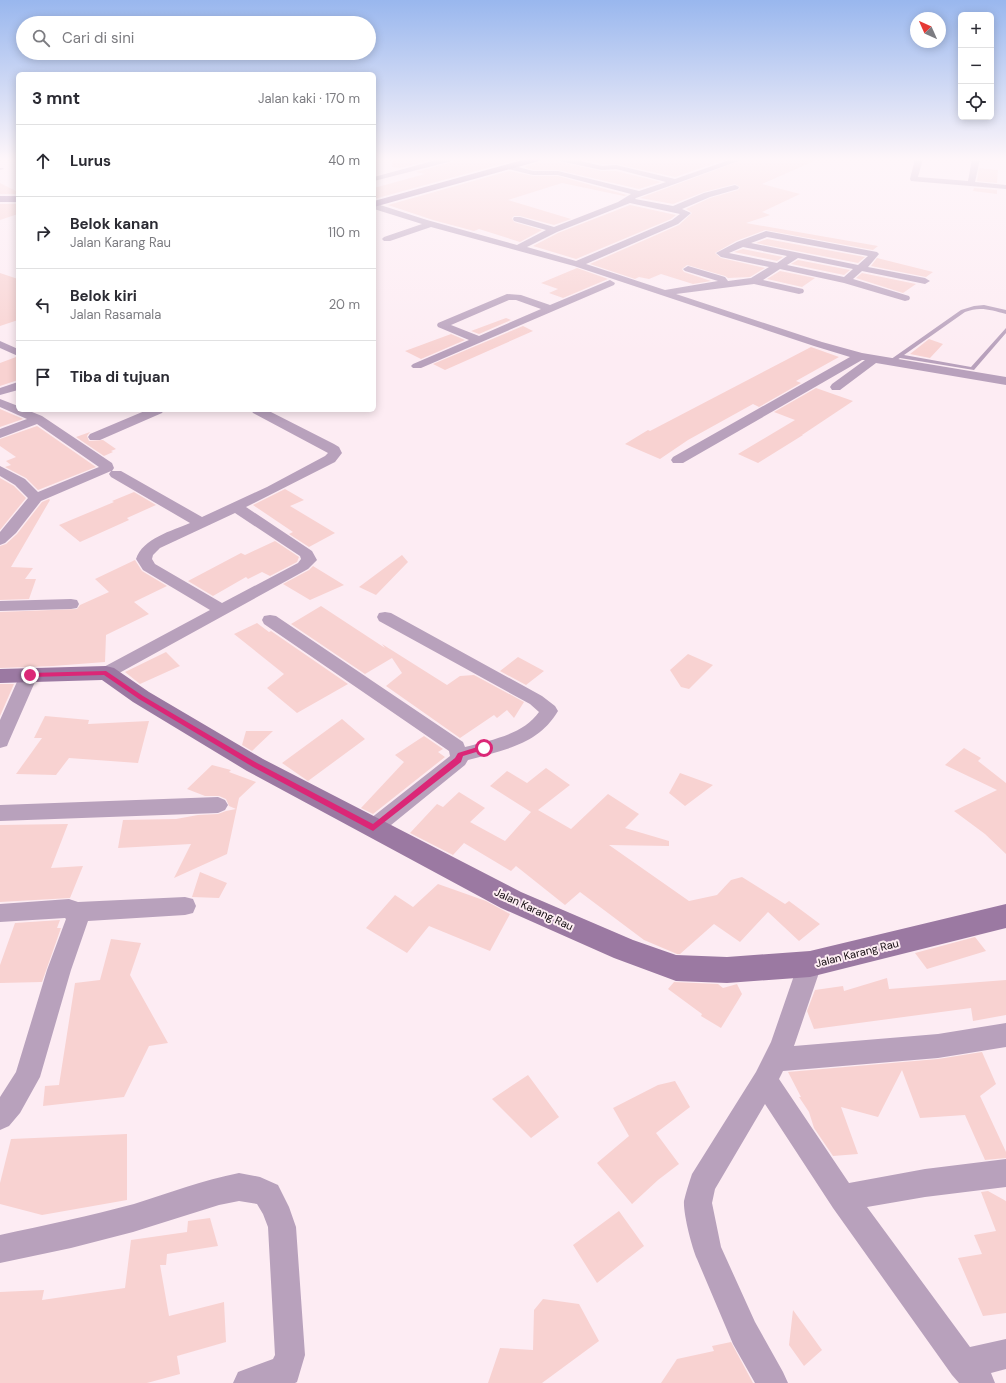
<!DOCTYPE html>
<html lang="id">
<head>
<meta charset="utf-8">
<style>
	body { margin:0; font-family:"DM Sans",sans-serif; background:#f2f2f3; color:#2b2b33 }
	.controls { position:absolute; right:12px; top:12px; display:grid; overflow:hidden; border-radius:6px; box-shadow:0 2px 10px #0003 }
	.controls button { width:36px; height:36px; display:grid; place-items:center; padding:0; border:0; border-bottom:1px solid #e1e1e2; background:#fff; color:#2b2b33; font:20px sans-serif }
	.compass { position:absolute; left:910px; top:12px; width:36px; height:36px; border-radius:50%; background:#fff; box-shadow:0 2px 10px #0003; rotate:315deg }
	.stop { position:absolute; width:12px; height:12px; margin:-9px; border:3px solid #db2777; border-radius:50%; background:#fff }
	.stop.end { background:#db2777; border-color:#fff; box-shadow:0 1px 4px #0008 }
	.list { margin:0; padding:0; list-style:none }
	h2 { display:flex; justify-content:space-between; align-items:center; height:52px; margin:0; padding:0 16px; font-size:17px }
	h2 small { font-size:13px; font-weight:400; color:#7c7c81 }
	.list li { display:grid; grid-template-columns:26px 1fr auto; gap:12px; align-items:center; box-sizing:border-box; height:72px; padding:0 16px; border-top:1px solid #e1e1e2 }
	.list b { display:block; font-size:15px; white-space:nowrap }
	.list p { margin:0; font-size:13px; white-space:nowrap; color:#7c7c81 }
	.list em { font-size:13px; font-style:normal; color:#7c7c81 }
	.icon { flex:none; width:22px; height:22px; fill:none; stroke:currentColor; stroke-width:2; stroke-linecap:round; stroke-linejoin:round }
	.map { position:relative; flex:none; width:1006px; height:1383px; overflow:hidden }
	.search { position:absolute; background:#fff; box-shadow:0 2px 10px #0003; left:16px; top:16px; width:360px; height:44px; display:flex; align-items:center; gap:10px; box-sizing:border-box; padding:0 14px; border-radius:22px; color:#7c7c81; font-size:15px }
	.panel { position:absolute; background:#fff; box-shadow:0 2px 10px #0003; left:16px; top:72px; width:360px; height:340px; border-radius:6px }
	.map>svg:first-child { display:block }
	.building { fill:#f8d2d1 }
	.lines { fill:none; stroke-linecap:round; stroke-linejoin:round }
	.lane { fill:#b8a1bc; fill-rule:evenodd }
	.street { fill:#b8a1bc; fill-rule:evenodd }
	.secondary { fill:#9b79a2; fill-rule:evenodd }
	.route { fill:#db2777 }
	.labels { text-anchor:middle; stroke-width:4; stroke-linejoin:round; paint-order:stroke }
	.street-label { font-size:11px; fill:#130d10; stroke:#fdecf3 }
</style>
</head>
<body>
<div class="map">
<svg width="1006" height="1383" viewBox="0 0 1006 1383">
	<rect width="100%" height="100%" fill="#fdecf3"/>
	<path class="building" d="M393,159h41l-34,9 -8,-1z
		M454,159h66l-146,40v-11l51,-14 -9,-2 36,-10z
		M542,159h15l2,3 43,9h14l45,11 -22,7 -81,-19h-25l-9,-3 15,-5z
		M579,159h148l-52,18 -59,-13h-14z
		M745,159h74l-57,25 38,10 -38,18 8,3 -24,8 132,23 -5,4 -108,-20 -29,11 -21,12 6,5 44,10 -15,9 -22,1 -3,-2 -38,-11 -5,4 2,3 27,9 -18,3 -32,-10 -12,5 -10,-2 -4,2 -45,-15 89,-39 13,-12 -6,-4 24,-11 28,-8 2,-3 -5,-3 -31,8 -31,12 -33,-6z
		M979,168l19,2 -1,13 -20,-2z
		M509,171l24,5h25l69,19 -3,1 -62,-13 -54,17 63,19 -17,6 -34,-9h-6l-2,2 2,4 28,8 -22,12 -41,-13 -5,2 -41,-11 -45,-15z
		M0,183l18,9v2h-18z
		M974,188l23,2v4l-24,-3z
		M0,204h18v10l-18,6z
		M630,205l46,10 -5,4 -95,40 -43,-13 25,-13z
		M767,239l98,18 -7,6 -102,-20z
		M743,249l40,8 -6,4 -43,-9z
		M877,258l56,14 -7,5 -55,-11z
		M798,260l52,10 -6,5 -53,-11z
		M577,268l31,11 -45,19 -14,-5 9,-4 -17,-6z
		M780,271l35,7 -13,9 -35,-8z
		M0,273l18,6v41l-18,6z
		M862,273l54,11 -13,9 -47,-15z
		M506,318l5,2 -32,14 -8,-3z
		M523,326l10,5 -88,39 -12,-6z
		M451,334l14,6 -44,19 -16,-8z
		M929,339l14,5 -13,14 -20,-4z
		M811,347l28,10 -43,24 5,2 -42,24 -6,-3 -65,36 -28,19 -35,-15 23,-14 2,1z
		M16,357h2v23l-18,6v-23z
		M816,388l37,13 -51,34h1l-45,28 -20,-9 57,-34 -21,-8z
		M0,409l21,9 2,1 -23,8z
		M37,426l59,41 -58,23 -12,-12 -21,-11 6,-2 -5,-4 10,-4 -16,-11v-7z
		M90,432l-3,4 2,5 14,-1 13,9 -5,2 2,1 -9,4 -28,-19z
		M0,478l14,8 12,12 -26,32z
		M285,489l19,11 -14,6 45,27 -26,14 -20,-13 4,-2 -40,-27z
		M134,492l22,13 -29,13 2,2 -49,22 -21,-17 55,-23 -2,-1z
		M49,499l1,1 -39,67 22,1 -8,11h11l-7,20 -29,1v-54l6,-2 11,-10 25,-32z
		M275,541l24,16 -2,5 -27,14 -8,-4 -14,7 -2,-2 -33,19 -25,-15 53,-28 4,2z
		M402,555l6,7 -32,33 -17,-8z
		M135,560l7,11 25,15 -33,16 15,12 -43,21 -1,27 -52,4 -53,2v-56l77,-3 3,-4 29,-13 -14,-13z
		M313,566l31,19 -34,15 -27,-16 26,-14z
		M321,606l64,42 -3,-4 65,41 13,-9 14,-1 50,27 -10,16 -7,-8 -10,8 -3,-3 -34,23 -74,-52 16,-13 -10,-15 -27,16 -74,-50z
		M257,623l12,9 2,-1 77,53 -51,29 -30,-25 17,-14 -50,-40z
		M166,652l14,14 -40,18 -15,-12z
		M688,654l25,11 -24,24 -8,-2 -11,-17z
		M518,657l26,14 -18,14 -26,-14z
		M0,684h14l-14,32z
		M45,716l44,4 -1,4 61,-3 -11,42 -69,-5 -13,17 -40,-1 26,-36h-8z
		M342,719l23,20 -57,42 -26,-18z
		M246,731h27l-21,20 -10,-6z
		M424,736l19,13 -5,3 7,5 -72,57 -12,-6 43,-46 -9,-7z
		M964,748l17,10 -3,3 28,22v71l-21,-20 -31,-23 43,-21 -52,-25z
		M212,765l19,5 -2,2 27,10 -17,16 -12,56 -53,24 17,-34 -73,4 5,-28 53,-1 22,-4 20,-1 8,-3 10,-2 -7,-3 -3,-7 -7,-3h-14l-18,-7z
		M546,768l24,17 -32,25 33,19 37,-35 31,20 -14,14 44,13v5l-60,-1 80,56 28,-6 14,-15 11,-3 43,27 4,-3 31,23 -21,17 -31,-29 -28,30 -26,-18 -34,30h-3l-33,-14 -64,-48 -15,13 -49,-39 -5,5 -47,-28 -11,12 -43,-22 27,-29 6,3 16,-15 26,16 -15,14 35,19 26,-29 -41,-26 17,-15 20,12z
		M680,773l33,12 -28,21 -16,-13z
		M68,824l-17,44 32,-2 -13,32 -70,4v-77z
		M200,872l27,11 -8,15 -27,-1z
		M438,884l48,17 24,13 -20,37 -61,-25 -22,27 -41,-25 29,-33 18,12z
		M60,920l-3,8h4l-19,54 -42,1v-18l15,-42z
		M975,937l11,14 -59,18 -12,-16z
		M111,939l30,4 -11,32 38,68 -19,3 -25,51 -81,9 2,-20 14,-1 16,-102 25,-3z
		M887,978l2,11 117,-9v35l-33,6 -2,-13 -157,21 -7,-18 8,-21 28,-4 1,5z
		M674,982l44,2 5,4 14,-4 5,10 -21,34 -20,-12 1,-2 -34,-25z
		M982,1052l14,32 -16,12 26,56v6l-21,2 -20,-45 -45,3 -18,-48 -24,47 -37,-10 17,47 -25,2 -19,-28 -5,-16 -10,-15h2l-13,-25 150,-13z
		M528,1075l31,42 -28,21 -39,-39z
		M675,1081l15,26 -34,26 23,31 -21,16 -26,24 -35,-41 32,-27 -16,-28 45,-23z
		M127,1134v66l-85,15 -42,-11v-21l11,-44z
		M988,1191l18,10v112l-23,3 -25,-58 24,-4 -8,-19 22,-4 -15,-39z
		M619,1211l25,35 -47,37 -24,-38z
		M210,1218l8,28 -51,8 -1,11h-6l9,51 55,-14 2,40 -49,14 3,18 -33,9h-147v-91l44,-2 -2,10 83,-12 6,-48 56,-8 1,-11z
		M543,1299l36,5 20,37 -57,42h-54l12,-35 33,2 1,-40z
		M793,1310l29,40 -18,16 -15,-21z
		M731,1342l22,41h-92l16,-24 37,-8 -2,-5z"/>
	<g class="lines">
		<path class="lane" d="M0,168h3l1,1 -4,1z
			M984,305l22,5v4c-15,-4 -26,-8 -41,-2l-61,43 67,12 35,-39v5l-32,37 -74,-12 -8,5 -5,-1 74,-52 13,-4z"/>
		<path class="street" d="M440,159h13l-1,2 -78,20v-4z
			M558,159h14l30,7 14,-1 59,14 57,-20h12l-108,39 -1,1 38,7 31,-13 31,-8 4,2 -1,2 -28,8 -28,12 9,4 -13,11 -92,40 79,26 53,-9 -33,-10 -2,-2 5,-3 37,11 3,4 23,-3 18,-11 -48,-10 -5,-4 21,-11 29,-11 111,21 2,2 -11,13 57,11 5,3 -5,3 -63,-13 -9,8 56,17 1,2 -1,2 -4,1 -61,-18 -64,-14 -17,11 40,9 1,2 -1,2 -4,1 -45,-10 -78,10 146,48 40,11 144,24v8l-130,-22 -36,27h-8l-2,-3 2,-3 33,-24h-3l-179,103h-10l-2,-3 2,-3 177,-100 -36,-11 -240,-80 -143,-39 -41,14h-6l-2,-2 2,-2 38,-13 -48,-15v-6l53,17 90,25 29,-15 -32,-9 -1,-2 1,-2h6l34,10 64,-25 13,-8 -73,-19h-25l-25,-6v-4h3l22,6h25l81,20 27,-9 -50,-13 -14,1 -43,-9zM630,203l50,11 -8,6 -96,41 -49,-14 30,-15zM767,237l101,19 -10,9 -107,-22zM743,247l44,9 -10,7 -48,-10zM798,258l55,11 -9,8 -57,-12z
			M915,159h8l-5,18 50,4 4,-22h8l-5,23 31,3v4l-95,-8 -1,-2z
			M610,280l5,3 -1,2 -193,83h-8l-2,-2 2,-2 56,-24 -31,-13 -1,-2 1,-2 69,-29 14,1 29,10zM509,300h7l25,9 -62,27 -28,-11z
			M0,341l18,8v7l-18,-8z
			M18,382v8l-18,5v-7z
			M0,399l18,7v4h9l15,6 70,47 2,5 -2,3h9l81,46 65,-30 58,-31 3,-3 -75,-40 -2,-3h16l67,34 5,3 3,6 -7,9 -89,45 66,44 5,9 -9,9 -196,108 -6,2 -6,-2 -3,-4 3,-4 110,-59 -67,-40 -7,-11c7,-21 36,-28 54,-36l-79,-46 -2,-3 2,-3 -70,30 -25,32 -11,10 -5,2v-13l28,-34 -13,-13 -15,-9v-10l25,13 13,13 61,-25 -62,-43 -37,14v-9l27,-10 -27,-12zM235,513l65,43 1,3 -3,4 -76,40 -67,-39 -3,-5 1,-4 7,-7z
			M147,410h17l-2,3 -62,27h-10l-2,-3 2,-3z
			M71,599l6,1 2,4 -2,4 -6,1 -71,2v-10z
			M385,612l6,1 151,83 13,10 3,5c-20,34 -55,39 -90,49l-3,5 -85,69 -7,2 -7,-2 -3,-6 3,-6 84,-66 -1,-5 -185,-127 -2,-4 2,-4 6,-1 6,1 187,126 2,5c25,-7 58,-12 74,-35l-9,-8 -151,-83 -2,-4 2,-4z
			M29,669l6,2 3,4 -29,66 -2,5 -7,2v-28l20,-45 3,-4z
			M218,797l7,3 3,5 -3,5 -7,3 -218,8v-16z
			M185,897l8,2 3,7 -3,7 -8,2 -97,6 -17,49 -31,107 -20,36 -11,13 -9,4v-33l16,-25 31,-102 19,-51 -1,-1 -65,4v-18l69,-5 9,3z
			M810,954l8,3 4,7 -28,82 144,-12 68,-11v24l-68,11 -155,13 -4,8 70,104 76,-14 81,-10v28l-81,10 -58,10 103,140 36,-8v30l-15,4 4,10h-36l-7,-8 -119,-167 -68,-104 -50,85 -3,14 9,44 34,75 28,50 5,11h-33l-22,-39 -36,-85c-5,-11 -14,-46 -13,-58 2,-9 5,-18 8,-27l64,-102 15,-30 27,-78 4,-7z
			M239,1173l21,4 18,8 11,22 7,20 9,128 -8,27 -2,1h-62l5,-11 35,-13 2,-4 -7,-128 -5,-13 -6,-10 -18,-3 -20,4 -86,27 -62,16 -71,15v-28c45,-10 90,-19 134,-31 35,-11 69,-24 105,-31z"/>
		<path class="secondary" d="M526,159h15l-2,2 -165,46v-6z
			M0,196h18v6h-18z
			M106,666l8,2 35,24 114,67 258,133 112,48 43,15 51,2 83,-6 196,-47v24l-196,49 -83,6 -51,-2 -62,-23 -113,-50 -254,-137 -114,-69 -31,-22 -102,3v-14z"/>
	</g>
	<linearGradient id="sky" x2="0" y2="1"><stop stop-color="#99b7ee"/><stop offset="0.45" stop-color="#fef6fa"/><stop offset="1" stop-color="#fef6fa" stop-opacity="0"/></linearGradient>
	<rect width="1006" height="353" fill="url(#sky)"/>
	<path class="route" d="M106,671l37,25 114,67 116,61 82,-66 3,-5 26,-8 3,3 -1,1 -23,7 -2,6 -88,69 -120,-64 -114,-68 -35,-24 -74,2 -4,-2 4,-2z"/>
	<g class="labels">
		<g class="street-label">
			<text transform="translate(534 909) rotate(25)" y="4">Jalan Karang Rau</text>
			<text transform="translate(857 953) rotate(-14)" y="4">Jalan Karang Rau</text>
		</g>
	</g>
</svg>
<div class="controls">
<button>+</button>
<button>−</button>
<button><svg class="icon" aria-label="locate" viewBox="0 0 24 24"><circle cx="12" cy="12" r="6"/><path d="M12 2v4M12 18v4M2 12h4M18 12h4"/></svg></button>
</div>
<svg class="compass" viewBox="-18 -18 36 36"><path d="M0-13l5 13h-10z" fill="#e53935"/><path d="M0 13l5-13h-10z" fill="#7c7c81"/></svg>
<div class="stop" style="left:484px;top:748px"></div>
<div class="stop end" style="left:30px;top:675px"></div>
<div class="search"><svg class="icon" aria-label="search" viewBox="0 0 24 24"><circle cx="10" cy="10" r="6"/><path d="M15 15l6 6"/></svg>Cari di sini</div>
<section class="panel">
<h2>3 mnt<small>Jalan kaki · 170 m</small></h2>
<ul class="list">
<li><svg class="icon" aria-label="ahead" viewBox="0 0 24 24"><path d="M12 20V5M6 11l6-6 6 6"/></svg><div><b>Lurus</b></div><em>40 m</em></li>
<li><svg class="icon" aria-label="right" viewBox="0 0 24 24"><path d="M7 20v-9h11M14 6l5 5-5 5"/></svg><div><b>Belok kanan</b><p>Jalan Karang Rau</p></div><em>110 m</em></li>
<li><svg class="icon" aria-label="left" viewBox="0 0 24 24"><path d="M17 20v-9H6M10 6l-5 5 5 5"/></svg><div><b>Belok kiri</b><p>Jalan Rasamala</p></div><em>20 m</em></li>
<li><svg class="icon" aria-label="arrive" viewBox="0 0 24 24"><path d="M6 21V4h12l-3 4 3 4H6"/></svg><div><b>Tiba di tujuan</b></div></li>
</ul>
</section>
</div>
</body>
</html>
